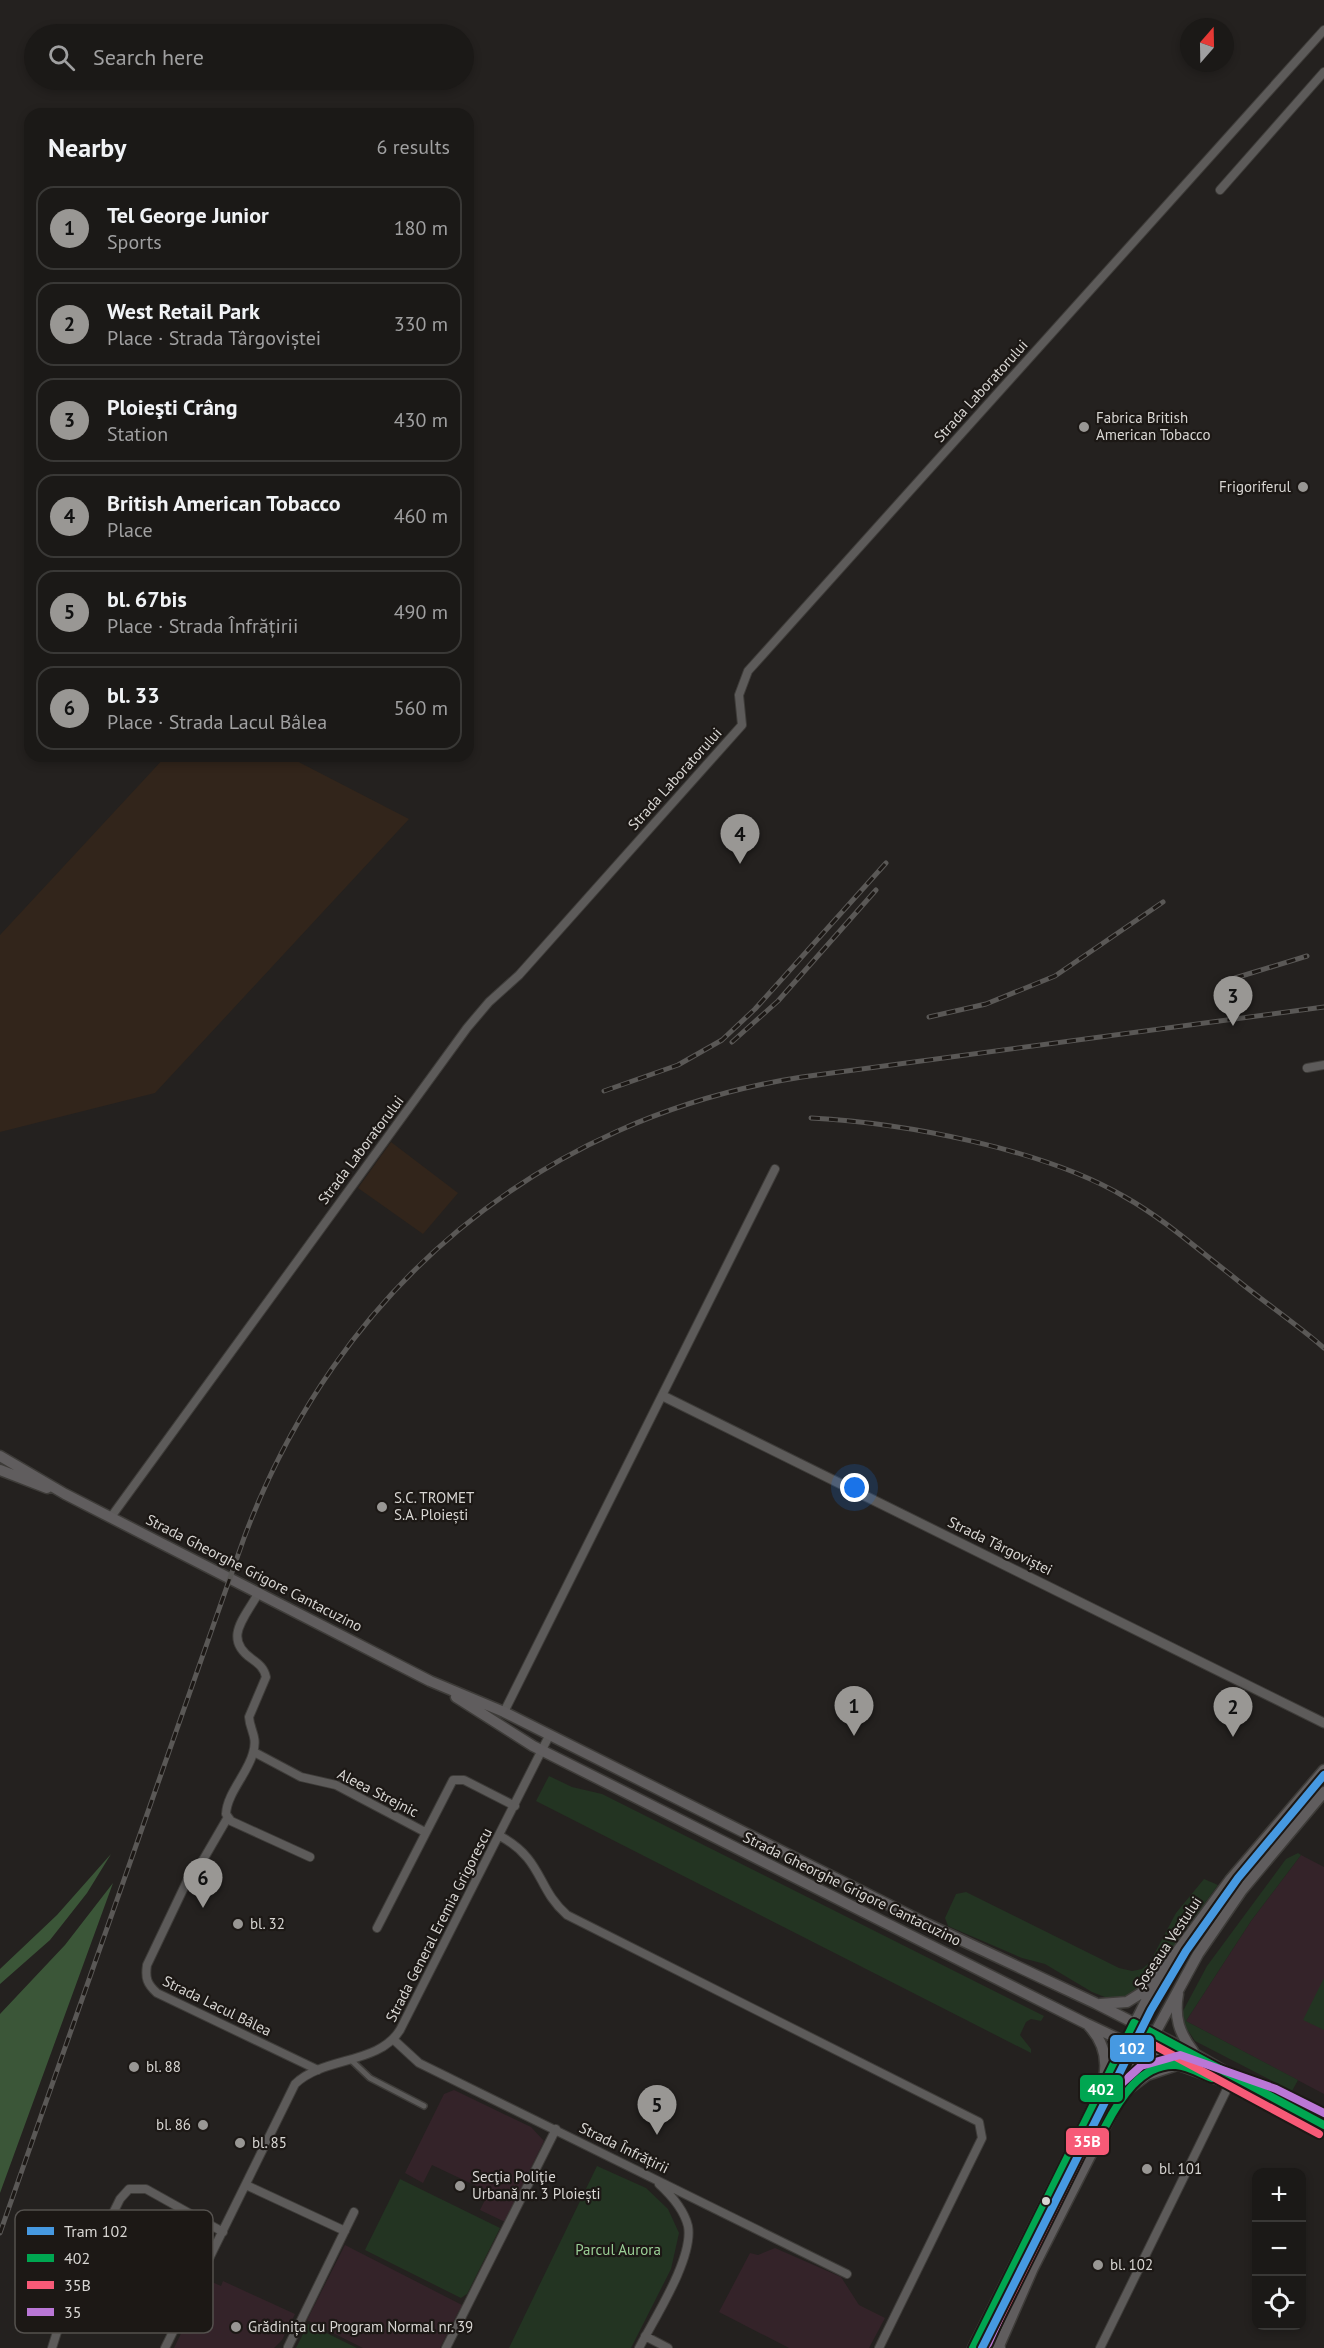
<!DOCTYPE html>
<html lang="en">
<head>
<meta charset="utf-8">
<style>
	body { margin:0; font-family:"PT Sans",sans-serif; background:#242220; color:#f1f3f6 }
	.controls { position:absolute; right:18px; bottom:18px; display:grid; overflow:hidden; border-radius:12px; box-shadow:0 3px 9px #0003 }
	.controls button { width:54px; height:54px; display:grid; place-items:center; padding:0; border:0; border-bottom:2px solid #393836; background:#1b1917; color:#f1f3f6; font:30px sans-serif }
	.compass { position:absolute; left:1180px; top:18px; width:54px; height:54px; border-radius:50%; background:#1b1917; box-shadow:0 3px 9px #0003; rotate:20deg }
	.you { position:absolute; left:855px; top:1488px; width:21px; height:21px; margin:-15px; border:4px solid #fff; border-radius:50%; background:#1a73e8; box-shadow:0 0 0 9px #1a73e833 }
	.badge { display:grid; place-items:center; width:39px; height:39px; border-radius:50%; background:#999794; color:#111; font-size:20px; font-weight:700 }
	.pin { position:absolute; translate:-50% -50px; filter:drop-shadow(0 2px 3px #0008) }
	.pin::after { content:''; position:absolute; top:32px; width:21px; height:18px; background:inherit; clip-path:polygon(0 0,100% 0,50% 100%) }
	.list { margin:0; padding:0; list-style:none }
	h2 { display:flex; justify-content:space-between; align-items:center; height:78px; margin:0; padding:0 24px; font-size:26px }
	h2 small { font-size:20px; font-weight:400; color:#a0a0a1 }
	.list li { display:grid; grid-template-columns:39px 1fr auto; gap:18px; align-items:center; box-sizing:border-box; height:84px; margin:0 12px 12px; padding:0 12px; border:2px solid #393836; border-radius:18px }
	.list b { display:block; font-size:22px; white-space:nowrap }
	.list p { margin:0; font-size:20px; white-space:nowrap; color:#a0a0a1 }
	.list em { font-size:20px; font-style:normal; color:#a0a0a1 }
	.icon { flex:none; width:33px; height:33px; fill:none; stroke:currentColor; stroke-width:2; stroke-linecap:round; stroke-linejoin:round }
	.map { position:relative; flex:none; width:1324px; height:2348px; overflow:hidden }
	.search { position:absolute; background:#1b1917; box-shadow:0 3px 9px #0003; left:24px; top:24px; width:450px; height:66px; display:flex; align-items:center; gap:15px; box-sizing:border-box; padding:0 21px; border-radius:33px; color:#a0a0a1; font-size:22px }
	.panel { position:absolute; background:#1b1917; box-shadow:0 3px 9px #0003; left:24px; top:108px; width:450px; height:654px; border-radius:18px }
	.map>svg:first-child { display:block }
	.commercial { fill:#32251b }
	.education { fill:#342329 }
	.green { fill:#233422 }
	.forest { fill:#3b5638 }
	.lines { fill:none; stroke-linecap:round; stroke-linejoin:round }
	.pedestrian-casing { stroke:#3e3c39; stroke-width:8 }
	.minor-casing { stroke:#3e3c39; stroke-width:10 }
	.tertiary-casing { stroke:#3e3c39; stroke-width:11 }
	.secondary-casing { stroke:#3e3c39; stroke-width:13 }
	.pedestrian { stroke:#5d5b5a; stroke-width:5 }
	.minor { stroke:#5d5b5a; stroke-width:8 }
	.tertiary { stroke:#5d5b5a; stroke-width:9 }
	.secondary { stroke:#605d5e; stroke-width:10 }
	.rail-casing { stroke:#5a5856; stroke-width:5 }
	.rail { stroke:#1c1815; stroke-width:3; stroke-dasharray:9; stroke-linecap:butt }
	.bus-1-casing { stroke:#1c1815; stroke-width:12 }
	.bus-2-casing { stroke:#1c1815; stroke-width:12 }
	.bus-3-casing { stroke:#1c1815; stroke-width:12 }
	.bus-1 { stroke:#00a651; stroke-width:8 }
	.bus-2 { stroke:#f75a77; stroke-width:8 }
	.bus-3 { stroke:#ba77d6; stroke-width:8 }
	.tram-1-casing { stroke:#1c1815; stroke-width:12 }
	.tram-1 { stroke:#4699e1; stroke-width:8 }
	.poi-dot { fill:#999794; stroke:#1c1815; stroke-width:2 }
	.bus-dot { fill:#d8d6d3; stroke:#1c1815; stroke-width:2 }
	.labels { text-anchor:middle; stroke-width:4.5; stroke-linejoin:round; paint-order:stroke }
	.street-label { font-size:15px; fill:#d8d6d3; stroke:#1c1815 }
	.poi-label { font-size:15px; fill:#d8d6d3; stroke:#1c1815; text-anchor:start }
	.park-label { font-size:15px; fill:#9ace96; stroke:#1c1815 }
	.key { fill:#1c1815; stroke:#54514e; stroke-width:1.5 }
	.key-label { font-size:16px; fill:#d8d6d3 }
	.line-badge { stroke:#1c1815; stroke-width:2 }
	.badge-label { font-size:16px; text-anchor:middle; font-weight:bold; fill:#fff }
</style>
</head>
<body>
<div class="map">
<svg width="1324" height="2348" viewBox="0 0 1324 2348">
	<rect width="100%" height="100%" fill="#24211f"/>
	<path class="commercial" d="M166,756h121l122,63 -254,274 -155,39v-197z
		M391,1142l67,51 -35,41 -65,-46z"/>
	<path class="education" d="M1301,1855l23,12v227l-138,-73 65,-100z
		M454,2090l77,37 13,14 -39,81 -25,-12 9,-18 -57,-27 -9,18 -18,-10 39,-79z
		M345,2245l117,60 -22,43h-77l-56,-28z
		M775,2248l66,29 18,28 26,13 -16,30h-80l-70,-36 31,-59 8,2z
		M223,2281l72,33 -13,26 -8,8h-100l30,-62 5,2 3,-6 9,4z"/>
	<path class="green" d="M549,1776l23,11 30,7 442,222 -3,5 -10,-2 -5,3 -6,13 11,14v4l-495,-252z
		M1298,1853l3,2 -50,66 -65,100 112,59 -6,11 -97,-50 -12,-18v-12l24,-45 79,-107z
		M1204,1879l14,6 -72,100 -23,15 -13,-1 -18,-7 -47,-28 -23,-6 -74,-32 -3,-8 11,-24 10,-2 153,76 13,3 10,-2 8,-7 26,-49z
		M1324,1978v52l-21,-10z
		M597,2166l49,22 22,21 11,24 -8,36 -40,79h-122z
		M400,2179l100,49 -33,66 -6,4 -96,-48z
		M308,2324l49,24h-61z"/>
	<path class="forest" d="M111,1854l-24,39 -37,47 -50,44v-15l57,-54z
		M113,1883l-113,310v-179l65,-69z"/>
	<g class="lines">
		<defs>
			<path id="pedestrian" d="M350,2059l20,19 54,28"/>
			<path id="minor" d="M1220,190l104,-118
				M1307,1068l17,-3
				M111,1517l356,-489 22,-26 30,-27 223,-250 -3,-30 9,-24 576,-641
				M259,1592c-14,26 -37,46 -7,67 7,5 12,9 14,18l-17,40c1,14 9,19 4,36 -5,20 -26,40 -27,61l5,7 79,36
				M504,1712l271,-543
				M254,1752l47,25 35,8 89,47
				M228,1817l-32,55 -8,7 -41,86c-2,13 0,19 10,28l161,77
				M500,1836c44,24 36,52 67,79l412,207 3,16 -103,210
				M377,1928l76,-148h11l51,26
				M394,2040l25,23 428,211
				M246,2185l99,46
				M645,2336l23,12
				M978,2338l23,10
				M288,2347l66,-135
				M52,2348l9,-29 59,-120 9,-10h17l77,43
				M165,2348l130,-264c29,-28 83,-19 105,-54l149,-294
				M446,2348l110,-219
				M639,2348c15,-29 55,-90 49,-122 -4,-16 -17,-31 -29,-42
				M1100,2348l129,-263"/>
			<path id="tertiary" d="M663,1396l661,327"/>
			<path id="secondary" d="M0,1456l65,38 365,187 74,31 423,212 168,79 100,51 77,45 52,26
				M0,1470l47,18
				M456,1697l77,49 554,278 70,33 98,36
				M1178,1994c-4,23 1,39 15,57
				M1100,2004l27,-2 24,-15
				M1089,2026c14,15 19,32 15,52
				M1127,2090l20,-15 30,-10
				M973,2348l184,-369 73,-99 94,-110
				M998,2348l35,-80 86,-169 79,-145 44,-64 82,-98"/>
		</defs>
		<use href="#pedestrian" class="pedestrian-casing"/>
		<use href="#minor" class="minor-casing"/>
		<use href="#tertiary" class="tertiary-casing"/>
		<use href="#secondary" class="secondary-casing"/>
		<use href="#pedestrian" class="pedestrian"/>
		<use href="#minor" class="minor"/>
		<use href="#tertiary" class="tertiary"/>
		<use href="#secondary" class="secondary"/>
		<defs>
			<path id="rail" d="M1235,978l72,-22
				M929,1017l57,-13 69,-28 108,-74
				M732,1042l46,-41 98,-111
				M604,1091l74,-26 44,-25 33,-31 131,-146
				M811,1118c94,5 233,31 314,79 39,22 71,51 106,78 30,25 63,47 93,73
				M0,2233l244,-695c92,-248 295,-420 558,-461l522,-70"/>
		</defs>
		<use href="#rail" class="rail-casing"/>
		<use href="#rail" class="rail"/>
		<defs>
			<path id="bus-1" d="M1105,2127c14,-27 36,-64 71,-62 13,1 25,9 36,13
				M973,2348l161,-325 190,102"/>
			<path id="bus-2" d="M985,2348l154,-311 180,97"/>
			<path id="bus-3" d="M988,2344l36,-81 86,-169 31,-28 39,-11 96,34 48,24"/>
		</defs>
		<use href="#bus-1" class="bus-1-casing"/>
		<use href="#bus-2" class="bus-2-casing"/>
		<use href="#bus-3" class="bus-3-casing"/>
		<use href="#bus-1" class="bus-1"/>
		<use href="#bus-2" class="bus-2"/>
		<use href="#bus-3" class="bus-3"/>
		<defs>
			<path id="tram-1" d="M982,2348l169,-338 35,-59 52,-73 86,-103"/>
		</defs>
		<use href="#tram-1" class="tram-1-casing"/>
		<use href="#tram-1" class="tram-1"/>
	</g>
	<g class="poi-dot">
		<circle cx="1084" cy="427" r="6"/>
		<circle cx="1303" cy="487" r="6"/>
		<circle cx="382" cy="1507" r="6"/>
		<circle cx="238" cy="1924" r="6"/>
		<circle cx="134" cy="2067" r="6"/>
		<circle cx="203" cy="2125" r="6"/>
		<circle cx="240" cy="2143" r="6"/>
		<circle cx="1147" cy="2169" r="6"/>
		<circle cx="460" cy="2186" r="6"/>
		<circle cx="1098" cy="2265" r="6"/>
		<circle cx="236" cy="2327" r="6"/>
	</g>
	<circle class="bus-dot" cx="1046" cy="2201" r="5"/>
	<g class="labels">
		<g class="street-label">
			<text transform="translate(981 391) rotate(-48)" y="5">Strada Laboratorului</text>
			<text transform="translate(675 779) rotate(-48)" y="5">Strada Laboratorului</text>
			<text transform="translate(361 1150) rotate(-53)" y="5">Strada Laboratorului</text>
			<text transform="translate(1000 1546) rotate(26)" y="5">Strada Târgoviștei</text>
			<text transform="translate(254 1573) rotate(27)" y="5">Strada Gheorghe Grigore Cantacuzino</text>
			<text transform="translate(378 1793) rotate(27)" y="5">Aleea Strejnic</text>
			<text transform="translate(852 1889) rotate(26)" y="5">Strada Gheorghe Grigore Cantacuzino</text>
			<text transform="translate(439 1925) rotate(-63)" y="5">Strada General Eremia Grigorescu</text>
			<text transform="translate(1168 1943) rotate(-56)" y="5">Șoseaua Vestului</text>
			<text transform="translate(217 2006) rotate(26)" y="5">Strada Lacul Bâlea</text>
			<text transform="translate(624 2148) rotate(26)" y="5">Strada Înfrățirii</text>
		</g>
		<g class="poi-label">
			<text x="1096" y="423">Fabrica British<tspan x="1096" dy="17">American Tobacco</tspan></text>
			<text x="1291" y="492" text-anchor="end">Frigoriferul</text>
			<text x="394" y="1503">S.C. TROMET<tspan x="394" dy="17">S.A. Ploiești</tspan></text>
			<text x="250" y="1929">bl. 32</text>
			<text x="146" y="2072">bl. 88</text>
			<text x="191" y="2130" text-anchor="end">bl. 86</text>
			<text x="252" y="2148">bl. 85</text>
			<text x="1159" y="2174">bl. 101</text>
			<text x="472" y="2182">Secţia Poliţie<tspan x="472" dy="17">Urbană nr. 3 Ploiești</tspan></text>
			<text x="1110" y="2270">bl. 102</text>
			<text x="248" y="2332">Grădinița cu Program Normal nr. 39</text>
		</g>
		<g class="park-label">
			<text x="618" y="2255">Parcul Aurora</text>
		</g>
	</g>
	<rect x="15" y="2210" width="198" height="123" rx="9" class="key"/>
	<rect x="27" y="2227" width="27" height="8" fill="#4699e1"/>
	<rect x="27" y="2254" width="27" height="8" fill="#00a651"/>
	<rect x="27" y="2281" width="27" height="8" fill="#f75a77"/>
	<rect x="27" y="2308" width="27" height="8" fill="#ba77d6"/>
	<g class="key-label">
		<text x="64" y="2237">Tram 102</text>
		<text x="64" y="2264">402</text>
		<text x="64" y="2291">35B</text>
		<text x="64" y="2318">35</text>
	</g>
	<g class="line-badge">
		<rect x="1109" y="2034" width="46" height="29" rx="6" fill="#4699e1"/>
		<rect x="1079" y="2074" width="45" height="29" rx="6" fill="#00a651"/>
		<rect x="1065" y="2127" width="45" height="29" rx="6" fill="#f75a77"/>
	</g>
	<g class="badge-label">
		<text x="1132" y="2054">102</text>
		<text x="1101" y="2095">402</text>
		<text x="1087" y="2147">35B</text>
	</g>
</svg>
<div class="controls">
<button>+</button>
<button>−</button>
<button><svg class="icon" aria-label="locate" viewBox="0 0 24 24"><circle cx="12" cy="12" r="6"/><path d="M12 2v4M12 18v4M2 12h4M18 12h4"/></svg></button>
</div>
<svg class="compass" viewBox="-18 -18 36 36"><path d="M0-13l5 13h-10z" fill="#e53935"/><path d="M0 13l5-13h-10z" fill="#a0a0a1"/></svg>
<div class="you"></div>
<div class="pin badge" style="left:854px;top:1736px">1</div>
<div class="pin badge" style="left:1233px;top:1737px">2</div>
<div class="pin badge" style="left:1233px;top:1026px">3</div>
<div class="pin badge" style="left:740px;top:864px">4</div>
<div class="pin badge" style="left:657px;top:2135px">5</div>
<div class="pin badge" style="left:203px;top:1908px">6</div>
<div class="search"><svg class="icon" aria-label="search" viewBox="0 0 24 24"><circle cx="10" cy="10" r="6"/><path d="M15 15l6 6"/></svg>Search here</div>
<section class="panel">
<h2>Nearby<small>6 results</small></h2>
<ul class="list">
<li><span class="badge">1</span><div><b>Tel George Junior</b><p>Sports</p></div><em>180 m</em></li>
<li><span class="badge">2</span><div><b>West Retail Park</b><p>Place · Strada Târgoviștei</p></div><em>330 m</em></li>
<li><span class="badge">3</span><div><b>Ploieşti Crâng</b><p>Station</p></div><em>430 m</em></li>
<li><span class="badge">4</span><div><b>British American Tobacco</b><p>Place</p></div><em>460 m</em></li>
<li><span class="badge">5</span><div><b>bl. 67bis</b><p>Place · Strada Înfrățirii</p></div><em>490 m</em></li>
<li><span class="badge">6</span><div><b>bl. 33</b><p>Place · Strada Lacul Bâlea</p></div><em>560 m</em></li>
</ul>
</section>
</div>
</body>
</html>
